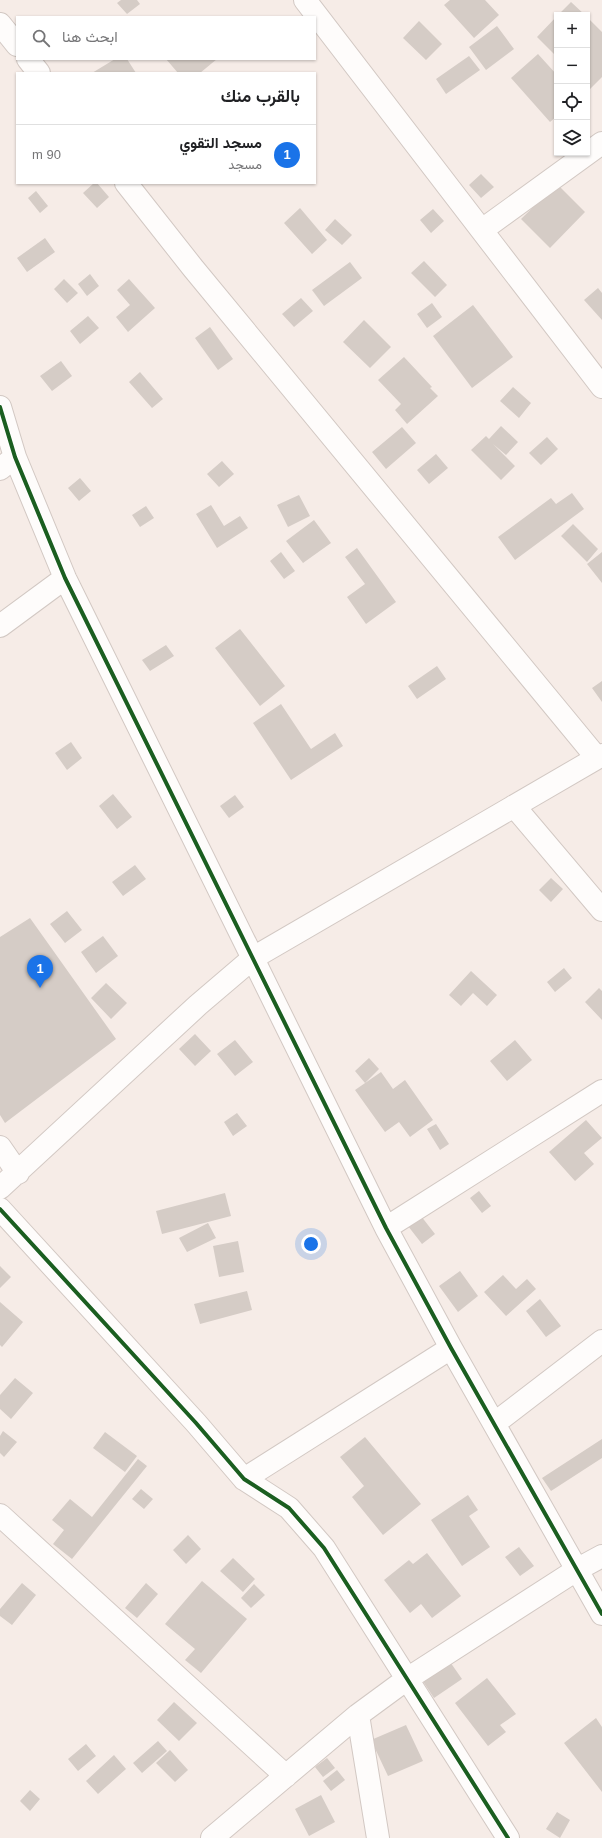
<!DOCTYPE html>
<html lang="ar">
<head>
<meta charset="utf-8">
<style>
	body { margin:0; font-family:Arial,Vazirmatn,sans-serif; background:#f2f2f2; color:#202124; direction:rtl }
	.controls { position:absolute; right:12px; top:12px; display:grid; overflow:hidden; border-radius:0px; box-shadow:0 1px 3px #0004 }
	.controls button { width:36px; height:36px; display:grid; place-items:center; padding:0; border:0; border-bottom:1px solid #e0e0e0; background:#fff; color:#202124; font:20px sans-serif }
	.you { position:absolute; left:311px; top:1244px; width:14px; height:14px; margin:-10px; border:3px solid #fff; border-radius:50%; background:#1a73e8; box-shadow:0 0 0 6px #1a73e833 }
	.badge { display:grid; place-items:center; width:26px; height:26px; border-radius:50%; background:#1a73e8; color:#fff; font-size:13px; font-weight:700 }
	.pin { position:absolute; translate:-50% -33px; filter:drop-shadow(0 1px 2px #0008) }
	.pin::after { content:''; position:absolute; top:21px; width:14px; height:12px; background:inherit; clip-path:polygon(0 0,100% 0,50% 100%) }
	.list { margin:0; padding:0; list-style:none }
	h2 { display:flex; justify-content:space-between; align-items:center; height:52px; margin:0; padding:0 16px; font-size:17px }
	h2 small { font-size:13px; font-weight:400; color:#757577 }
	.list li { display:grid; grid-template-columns:26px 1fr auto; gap:12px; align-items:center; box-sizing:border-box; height:60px; padding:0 16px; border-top:1px solid #e0e0e0 }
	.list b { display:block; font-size:15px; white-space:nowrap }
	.list p { margin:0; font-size:13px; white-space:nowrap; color:#757577 }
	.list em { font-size:13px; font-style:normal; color:#757577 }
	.icon { flex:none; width:22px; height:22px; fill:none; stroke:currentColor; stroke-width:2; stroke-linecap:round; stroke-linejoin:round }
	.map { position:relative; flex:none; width:602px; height:1838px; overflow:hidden; direction:ltr }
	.search { position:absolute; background:#fff; box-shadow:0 1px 3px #0004; left:16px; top:16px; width:300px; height:44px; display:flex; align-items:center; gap:10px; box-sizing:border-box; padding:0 14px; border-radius:0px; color:#757577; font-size:15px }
	.panel { position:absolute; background:#fff; box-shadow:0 1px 3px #0004; left:16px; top:72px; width:300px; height:112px; border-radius:0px; direction:rtl }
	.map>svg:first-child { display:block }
	.building { fill:#d5ccc6 }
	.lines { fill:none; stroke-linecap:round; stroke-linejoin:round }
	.minor-casing { stroke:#d2c8c3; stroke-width:24 }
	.minor { stroke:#fefcfb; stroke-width:22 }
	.cycleway-casing { stroke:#fff; stroke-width:6 }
	.cycleway { stroke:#1b5e20; stroke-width:4 }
</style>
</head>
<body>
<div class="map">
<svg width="602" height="1838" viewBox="0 0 602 1838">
	<rect width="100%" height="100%" fill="#f6ece7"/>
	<path class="building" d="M121,0h16l3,4 -13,10 -10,-11z
		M450,0h35l14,15 -25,23 -30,-33z
		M571,2l14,13h-27z
		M557,16v41l-20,-20z
		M587,17l15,15v45l-15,15z
		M419,21l23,23 -16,16 -23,-22z
		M497,26l17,23 -28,21 -17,-23z
		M538,54l19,21v41l-7,6 -39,-44z
		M469,56l11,14 -34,24 -10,-15z
		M115,59h12l9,14h-44z
		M166,59h51l-17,14h-22z
		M481,174l13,13 -13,11 -12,-13z
		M94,183h3l12,14 -12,11 -14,-15z
		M557,184l28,28 -35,36 -29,-29z
		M36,191l12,15 -8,7 -12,-15z
		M300,208l27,32 -15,14 -28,-31z
		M433,209l11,12 -13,12 -11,-13z
		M335,219l17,16 -10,10 -17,-15z
		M45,238l10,14 -28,20 -10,-14z
		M424,261l23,24 -12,12 -24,-24z
		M350,262l12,16 -38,28 -12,-16z
		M90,274l9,12 -12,10 -9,-12z
		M64,279l14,14 -11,10 -13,-14z
		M129,279l26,29 -27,24 -12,-15 14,-12 -13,-15z
		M598,288l4,5v27l-18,-20z
		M301,298l12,13 -19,16 -12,-13z
		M432,303l10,14 -15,11 -10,-14z
		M473,305l40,52 -41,31 -39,-52z
		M88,316l11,12 -19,16 -10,-13z
		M364,320l27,27 -21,21 -27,-26z
		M210,327l23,32 -15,11 -23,-32z
		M404,357l28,30 -2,1 8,8 -31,28 -12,-14 6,-6 -23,-24z
		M61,361l11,15 -20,15 -12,-15z
		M140,372l23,27 -11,9 -23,-26z
		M513,387l18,16 -12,15 -19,-17z
		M501,426l17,16 -12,13 -13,-11 22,22 -14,14 -30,-30 15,-14 3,3z
		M402,427l14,16 -30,26 -14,-17z
		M547,437l11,12 -17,16 -12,-12z
		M436,454l12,14 -19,16 -12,-14z
		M222,461l12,13 -15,13 -12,-13z
		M80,478l11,13 -12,10 -11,-13z
		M572,493l12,16 -69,51 -17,-23 53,-39 5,6z
		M299,495l11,21 -22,11 -11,-22z
		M211,505l13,21 16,-10 8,12 -31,20 -21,-34z
		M146,506l8,12 -14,9 -8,-12z
		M314,520l17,23 -28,20 -17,-22z
		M573,524l25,25 -11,13 -26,-26z
		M357,548l39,54 -30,22 -19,-27 18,-13 -20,-27z
		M281,552l14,19 -11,8 -14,-18z
		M602,552v31l-15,-19z
		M240,629l45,57 -25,20 -45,-58z
		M166,645l8,11 -24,15 -8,-11z
		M437,666l9,13 -29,20 -9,-13z
		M602,681v21l-10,-14z
		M281,704l30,45 24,-16 8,13 -52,34 -38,-57z
		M71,742l11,16 -15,12 -12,-17z
		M113,794l19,23 -15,12 -18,-23z
		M235,795l9,12 -15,11 -9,-12z
		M135,865l11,14 -23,17 -11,-14z
		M551,878l12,11 -12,13 -12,-12z
		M67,911l15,19 -17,13 -15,-19z
		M30,918l86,121 -111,84 -5,-8v-178z
		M103,936l15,20 -22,17 -15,-21z
		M564,968l8,10 -17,14 -8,-10z
		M471,971l26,24 -10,11 -14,-13 -12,13 -12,-11z
		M106,983l21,20 -16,16 -20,-21z
		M599,988l3,3v29l-17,-18z
		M195,1034l16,17 -16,15 -16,-17z
		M235,1040l18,22 -18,14 -18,-22z
		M515,1040l17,20 -25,21 -17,-20z
		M369,1058l10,11 -14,14 -10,-12z
		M381,1072l12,17 12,-9 28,40 -23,17 -11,-15 -14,10 -30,-42z
		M237,1113l10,13 -14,10 -9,-14z
		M586,1120l16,18 -18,15 10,11 -19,17 -26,-29z
		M436,1124l13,20 -9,6 -13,-21z
		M479,1191l12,15 -9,7 -12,-15z
		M225,1193l6,23 -69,18 -6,-23z
		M421,1216l14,18 -13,10 -14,-18z
		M208,1223l8,15 -29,14 -8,-14z
		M238,1241l6,31 -25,5 -6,-31z
		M0,1266l11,11 -11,11z
		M460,1271l18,25 -20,16 -19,-26z
		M503,1275l13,14 11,-10 9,10 -30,27 -22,-24z
		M247,1291l5,19 -52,14 -6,-20z
		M540,1299l21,27 -15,11 -20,-26z
		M0,1302l23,20 -21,25 -2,-2z
		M15,1378l18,15 -22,26 -11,-10v-14z
		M3,1431l14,11 -13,15 -4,-4v-17z
		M105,1432l32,24 -12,16 -32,-24z
		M365,1437l56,67 -38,31 -31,-38 12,-11 -24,-29z
		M602,1439v19l-51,33 -9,-13z
		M138,1459l9,7 -75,93 -19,-15 11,-14 -12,-10 18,-21 22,18z
		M141,1489l12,10 -9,10 -12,-10z
		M468,1495l10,15 -9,6 21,31 -28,19 -31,-46z
		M188,1535l13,14 -15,15 -13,-14z
		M519,1547l15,19 -14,10 -15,-19z
		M427,1553l34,43 -29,22 -11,-14 -11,9 -26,-33 25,-20 4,4z
		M233,1558l22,21 -12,13 -23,-21z
		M202,1581l45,38 -46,54 -16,-13 10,-11 -30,-25z
		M22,1583l14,12 -24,30 -12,-9v-7z
		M146,1583l12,11 -21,24 -12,-10z
		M254,1584l11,11 -14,13 -10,-10z
		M448,1659l14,20 -28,19 -14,-21z
		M487,1678l29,36 -16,11 6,7 -18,14 -33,-43z
		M174,1702l23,21 -18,18 -22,-21z
		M596,1718l6,9v65l-38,-49z
		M406,1725l17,36 -35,15 -17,-36z
		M158,1741l9,10 -25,22 -9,-10z
		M86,1744l10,12 -18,15 -10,-12z
		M170,1750l18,20 -13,12 -19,-19z
		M114,1755l12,14 -28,25 -12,-13z
		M327,1758l8,10 -12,9 -8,-10z
		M337,1770l8,10 -14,11 -8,-10z
		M30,1790l10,9 -10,12 -10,-10z
		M321,1795l14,27 -26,14 -14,-27z
		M557,1812l13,8 -10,18 -14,-9z"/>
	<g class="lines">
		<defs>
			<path id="minor" d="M305,0l297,387
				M0,24l17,21
				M28,59l11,14
				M126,183l67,85 404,490
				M482,230l120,-87
				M0,407l15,50 50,121 321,650 65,120 151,266
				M0,469l15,-12
				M0,626l65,-48
				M514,806l88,104
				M0,1147l18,26
				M0,1188l198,-183 55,-47 349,-203
				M0,1209l196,214 48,56 45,29 35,40 184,290
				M386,1228l216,-137
				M495,1423l107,-82
				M244,1479l207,-131
				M0,1515l286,261
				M358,1715l20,123
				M212,1838l146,-123 49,-36 171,-110 24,-13"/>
		</defs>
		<use href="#minor" class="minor-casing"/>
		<use href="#minor" class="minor"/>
		<defs>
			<path id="cycleway" d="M0,407l15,50 50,121 321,650 65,120 151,266
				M0,1209l196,214 48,56 45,29 35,40 184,290"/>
		</defs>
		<use href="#cycleway" class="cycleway-casing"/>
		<use href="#cycleway" class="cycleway"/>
	</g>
</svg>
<div class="controls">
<button>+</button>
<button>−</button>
<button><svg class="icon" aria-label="locate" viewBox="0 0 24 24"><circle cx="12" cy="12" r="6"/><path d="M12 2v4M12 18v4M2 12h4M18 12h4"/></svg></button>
<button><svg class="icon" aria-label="layers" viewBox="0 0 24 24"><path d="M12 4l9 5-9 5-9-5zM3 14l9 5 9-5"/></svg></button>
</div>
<div class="you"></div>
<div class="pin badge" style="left:40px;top:988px">1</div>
<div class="search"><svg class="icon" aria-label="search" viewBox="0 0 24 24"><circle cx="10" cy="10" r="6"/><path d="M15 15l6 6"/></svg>ابحث هنا</div>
<section class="panel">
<h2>بالقرب منك<small></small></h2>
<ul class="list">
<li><span class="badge">1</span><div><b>مسجد التقوي</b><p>مسجد</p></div><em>90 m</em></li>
</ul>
</section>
</div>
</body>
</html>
